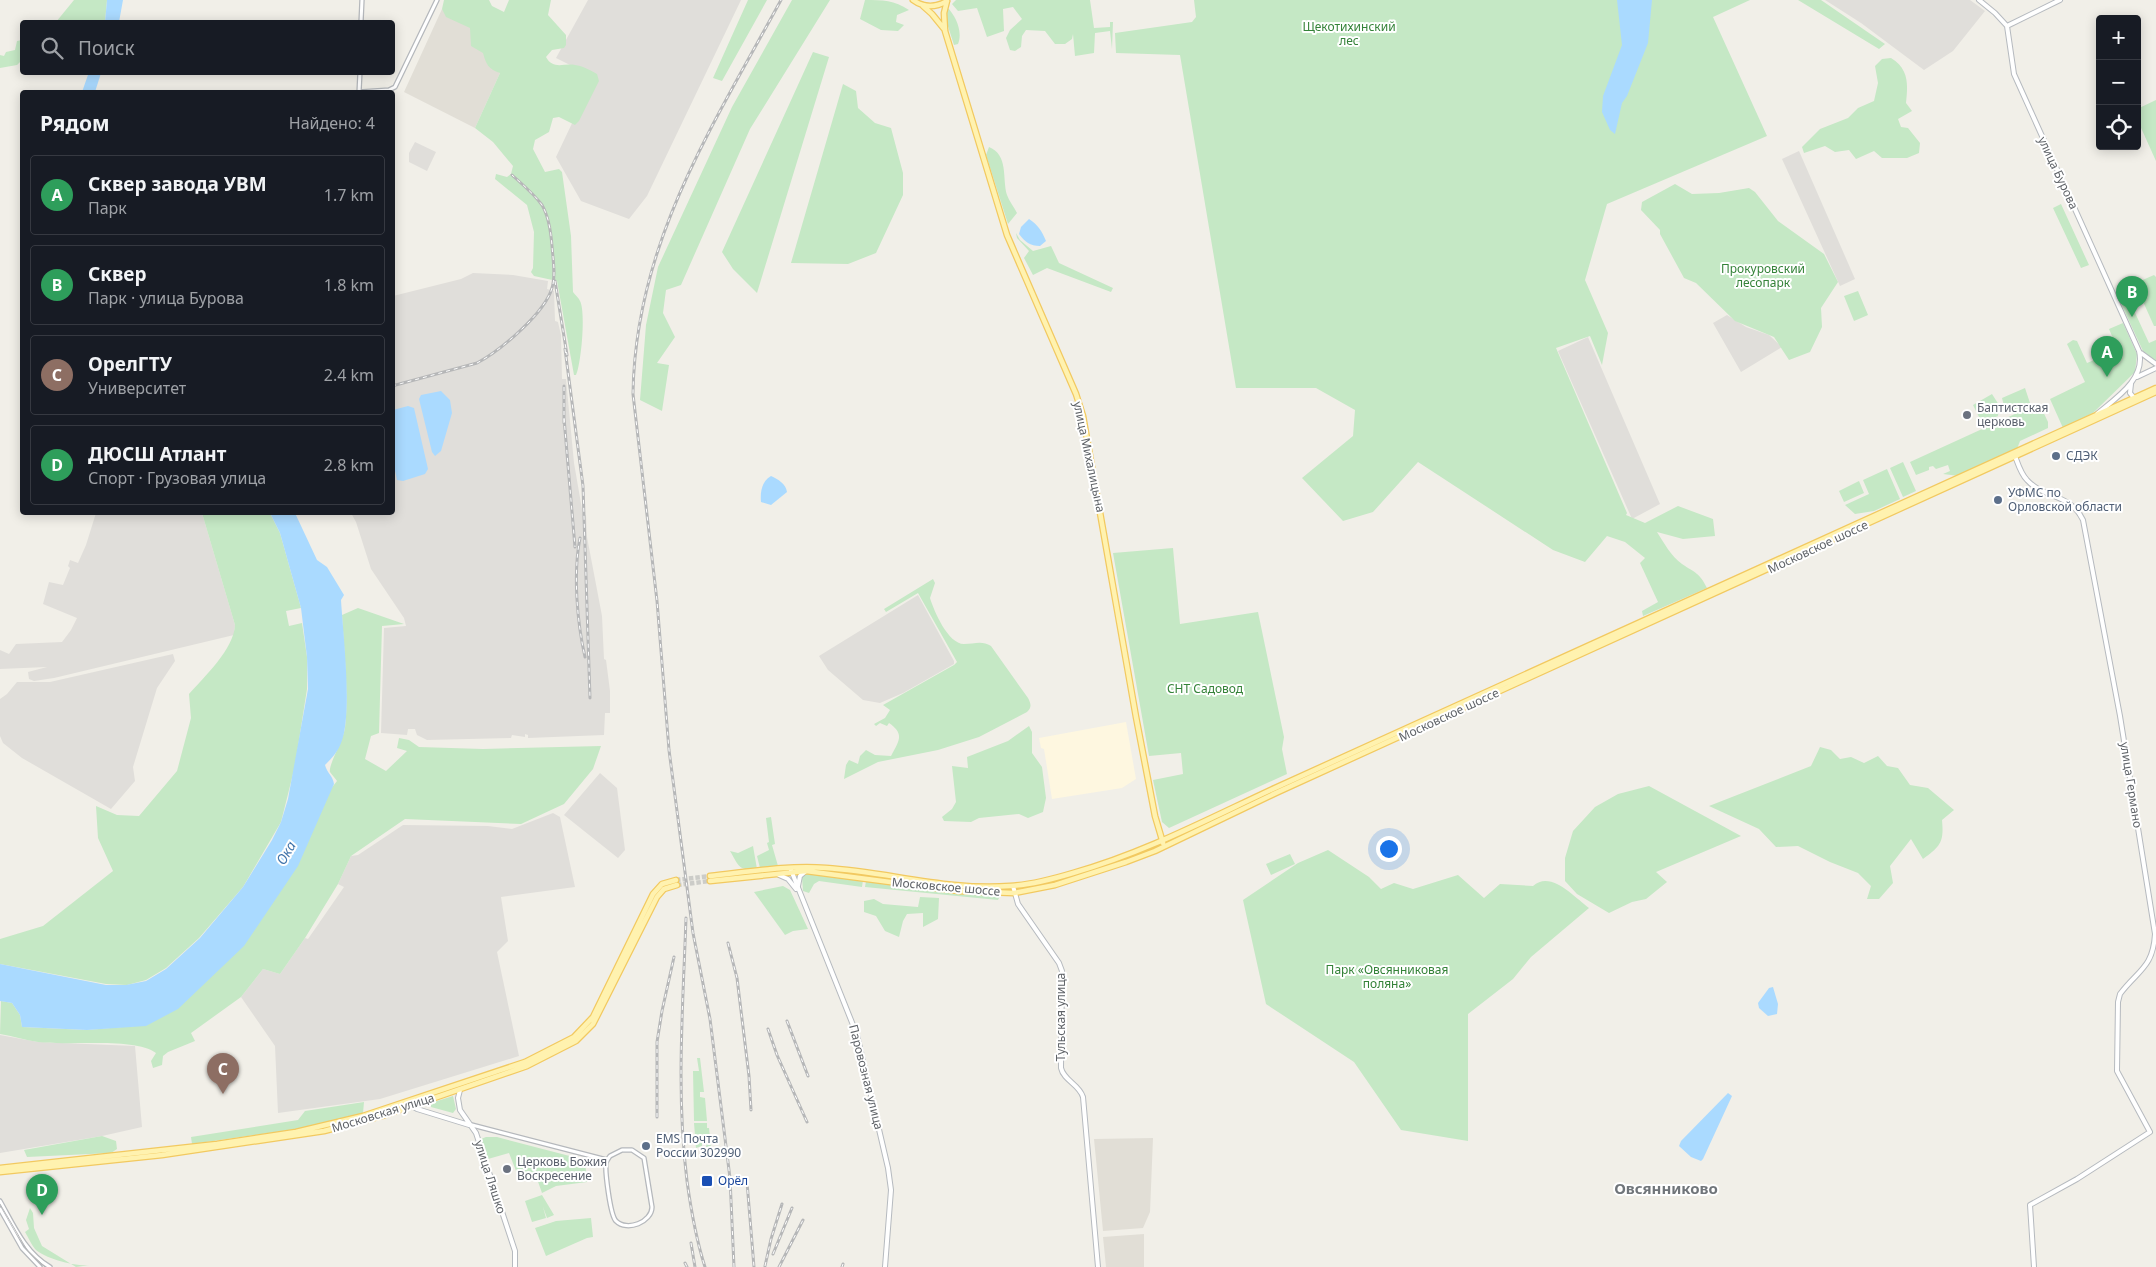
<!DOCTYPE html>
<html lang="ru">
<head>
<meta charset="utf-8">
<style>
	body { margin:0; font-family:"Noto Sans",sans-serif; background:#20242c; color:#f1f3f6 }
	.controls { position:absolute; right:15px; top:15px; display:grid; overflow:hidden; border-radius:5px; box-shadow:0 2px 12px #0003 }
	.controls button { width:45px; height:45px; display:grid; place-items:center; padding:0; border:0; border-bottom:1px solid #363941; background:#171b24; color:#f1f3f6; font:25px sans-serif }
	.you { position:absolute; left:1388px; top:848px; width:18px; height:18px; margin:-12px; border:4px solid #fff; border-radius:50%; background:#1a73e8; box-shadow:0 0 0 8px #1a73e833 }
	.badge { display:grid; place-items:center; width:32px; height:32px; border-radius:50%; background:#1a73e8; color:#fff; font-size:16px; font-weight:700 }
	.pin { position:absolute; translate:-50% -41px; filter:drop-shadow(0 1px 2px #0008) }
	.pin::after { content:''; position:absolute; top:26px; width:18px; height:15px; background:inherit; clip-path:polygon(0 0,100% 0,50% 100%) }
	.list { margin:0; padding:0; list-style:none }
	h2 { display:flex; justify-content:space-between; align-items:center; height:65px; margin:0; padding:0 20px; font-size:21px }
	h2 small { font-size:16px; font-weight:400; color:#9ea1a6 }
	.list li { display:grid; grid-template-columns:32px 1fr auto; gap:15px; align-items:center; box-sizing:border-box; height:80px; margin:0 10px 10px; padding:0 10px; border:1px solid #363941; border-radius:5px }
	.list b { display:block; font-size:19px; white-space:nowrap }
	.list p { margin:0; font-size:16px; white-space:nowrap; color:#9ea1a6 }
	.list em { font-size:16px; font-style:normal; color:#9ea1a6 }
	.icon { flex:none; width:28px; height:28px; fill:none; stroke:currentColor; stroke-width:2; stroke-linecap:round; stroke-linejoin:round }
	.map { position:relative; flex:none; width:2156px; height:1267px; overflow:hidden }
	.search { position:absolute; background:#171b24; box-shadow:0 2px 12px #0003; left:20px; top:20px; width:375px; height:55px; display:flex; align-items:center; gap:12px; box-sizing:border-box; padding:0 18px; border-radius:5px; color:#9ea1a6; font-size:19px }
	.panel { position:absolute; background:#171b24; box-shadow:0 2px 12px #0003; left:20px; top:90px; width:375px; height:425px; border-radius:5px }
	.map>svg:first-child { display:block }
	.commercial { fill:#fef7e0 }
	.industrial { fill:#e0deda }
	.education { fill:#e1ded6 }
	.green { fill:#c5e8c5 }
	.water { fill:#aadaff }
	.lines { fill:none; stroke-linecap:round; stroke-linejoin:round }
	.primary-tunnel { stroke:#ccccc8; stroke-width:4.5; stroke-dasharray:4.5 2; stroke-linecap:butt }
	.tertiary-casing { stroke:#b5b8bc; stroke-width:5.5 }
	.secondary-casing { stroke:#b6babf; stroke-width:6 }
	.primary-casing { stroke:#f2c960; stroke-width:7 }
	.tertiary { stroke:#fff; stroke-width:3 }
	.secondary { stroke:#fff; stroke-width:4 }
	.primary { stroke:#fff2af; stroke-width:4.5 }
	.tram { stroke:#b6b7b8; stroke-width:1 }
	.rail-casing { stroke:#b6b7b8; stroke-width:3 }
	.rail { stroke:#fff; stroke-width:1; stroke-dasharray:4; stroke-linecap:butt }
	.worship-dot { fill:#6b7280; stroke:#fff; stroke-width:2 }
	.service-dot { fill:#5c6f8a; stroke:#fff; stroke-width:2 }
	.transit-dot { fill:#1a4fb4; stroke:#fff; stroke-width:2 }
	.labels { text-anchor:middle; stroke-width:4; stroke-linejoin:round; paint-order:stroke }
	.park-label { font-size:12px; fill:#348238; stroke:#fff }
	.street-label { font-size:12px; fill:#5f6368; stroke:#fff }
	.worship-label { font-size:12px; fill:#5b616d; stroke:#fff; text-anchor:start }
	.service-label { font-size:12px; fill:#4e5e75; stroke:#fff; text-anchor:start }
	.transit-label { font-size:12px; fill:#164399; stroke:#fff; text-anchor:start }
	.water-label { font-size:14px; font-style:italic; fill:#4174aa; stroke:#fff }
	.quarter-label { font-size:15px; font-weight:bold; fill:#70757a; stroke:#fff }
</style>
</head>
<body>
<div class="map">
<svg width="2156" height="1267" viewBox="0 0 2156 1267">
	<rect width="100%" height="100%" fill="#f1efe8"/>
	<path class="commercial" d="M1126,722l10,57 -14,9 -70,11 -8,-50 -3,-1 -2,-10z"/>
	<path class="industrial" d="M588,0h153l-94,196 -18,23 -48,-18 -25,-44 38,-80 -38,-19z
		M1825,0h145l15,11 -32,40 -29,19 -63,-47z
		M415,142l21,10 -9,19 -18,-9v-9z
		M1799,151l56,128 -15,7 -58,-127z
		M473,273l40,2 35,6 -1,8 7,2 1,30 3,1 3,13 1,44h4l8,84 9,52h3l1,22 15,79 2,43 2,1 4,31v22h-5l-1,22 -76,3v-3l-3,-1v3l-13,-2 -1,3 -84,2 -10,-5 -2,-6h-7l-1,6 -26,-2 3,-105 22,-2 -2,-8 -33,-49 -15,-47 -5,-9 41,-1 1,-216 68,-17z
		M1727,315l19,12 23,8 13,12 -41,25 -28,-49z
		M1588,337l72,167 -28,15 -74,-168z
		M96,513h106l33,112 -1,10 -180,43 -20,3 -5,-2 -1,-7 19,-5 -47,2v-19l9,4 7,-10 46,-2 9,-12 6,-12 -34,-14 6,-22 14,3 7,-17 -2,-2 2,-6 8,3 8,-18z
		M918,595l36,66v3l-51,29 -23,10 -17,-3 -35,-30 -9,-14z
		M173,654l2,7 -18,27 -24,79 2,14 -24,28 -89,-51 -19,-15 -3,-7v-37l7,-5 10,-12h33z
		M600,773l17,15 8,62 -7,8 -54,-43z
		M553,813l7,4 15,70 -74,10 7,44 -11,11 22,104 -139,43 -102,14 -3,-67 -34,-49 22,-28 17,5 25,-36 3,1 36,-52 -6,-3 13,-28 7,-1 45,-30 85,1 24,3z
		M0,1035l38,7 97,4 7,81 -40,9 -102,17z"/>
	<path class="education" d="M442,9l33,13 25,51 -25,55 -71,-36z
		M1153,1138l-3,74 -7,16 -40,3 -9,-92z
		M1144,1234v33h-38l-3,-30z"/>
	<path class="green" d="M74,0h33l-2,22h-49z
		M444,0h45l3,6 12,6 5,-12h42l-3,15 18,20v10l-2,3 -12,2 -6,7c7,13 17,6 29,8 8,1 15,5 22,9l2,7 -20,40 -4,4 -16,-8 -6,1 -4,14 -14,8 -2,9 12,23 14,-3 3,3 9,64 2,56c2,3 6,6 7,9 6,11 1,64 -4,74h-2l-17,-94 -23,-5 -3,-4 2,-4 1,-36 -7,-27 -32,-26 1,-5 11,3 4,-3 2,-8 -20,-24 -18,-14 25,-55c-12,-4 -14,-9 -17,-20l-12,-7 -1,-18 -24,-11 -4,-8z
		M748,0h19l-45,81 -9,-3z
		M792,0h38l-80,129 -69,156 -15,5 -3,23 12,24 -18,26 12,2 -7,46 -22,-11 6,-75 12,-58 74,-160z
		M865,0c18,0 29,0 44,10l-12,5 -1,7 8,3 -6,6 -17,-1 -21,-11z
		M956,0h134l4,28 16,-1v-5h3l-1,27 -2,-18 -15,2 -1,20 -19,3 -2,-22 -1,5 -7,5h-10l-10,-13 -19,-1 -4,6 -1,11 -6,4 -5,-1 -4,-12 4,-8 12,-11 -9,-12 -10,2 1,22 -17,6 -10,-29 -19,3 -6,-7z
		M1194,0h556l-37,17 54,119 -160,68 -22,76 23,53 -6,32 -12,-29 -34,12 71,165 -1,2 19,8 33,-17 35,13 2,17 -32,3 -26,-7c7,11 14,24 25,32 13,9 17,8 25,24l-64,28 -1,-5 16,-9 -18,-39 5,-5 -20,-16 -18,-6 -22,26 -32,-12 -135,-88 -45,50 -30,9 -41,-43 51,-42 2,-26 -39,-22h-80l-56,-333 -64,-2 -1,-20 77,-11 4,-5z
		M1798,0h23l64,44 -6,5z
		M947,7c9,9 16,25 11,37l-4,1 -8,-25z
		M22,40v20l-5,5 -17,3v-13l4,1 2,-4 9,-2 2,-9z
		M813,52l16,5 -72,236 -24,-24 -11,-17z
		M1891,58c18,11 17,26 15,45l6,8 -14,8 3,8 7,1 12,15 -1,10 -12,5h-25l-8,-7 -18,8 -7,-9 -14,2 -10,-6 -21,7 -2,-6 18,-18 28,-11 10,-10 16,-7 4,-18 -3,-17 7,-7z
		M843,84l13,7 2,17 17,15 16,5 12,45v22l-27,58 -28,11 -57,-1z
		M2156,100v61l-19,-42v-10z
		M989,147c20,8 13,32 18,48 2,6 7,12 10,18l-9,11 -22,-69z
		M1675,184l17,10 27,-1 30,-5 6,4 23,29 46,33 14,28 -17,26 1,19 -12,25 -21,8 -15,-23 -39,-16 -39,-38 -12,-5 -24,-44v-4l-19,-20 1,-8z
		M2061,204l28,61 -8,3 -28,-60z
		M1016,233l4,7 13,11 18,-5 8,17 54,25 -2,4 -64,-24 -14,7 -9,-17 5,-7 -12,-13z
		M2154,275l2,2v49h-2l-18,-40 2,-4z
		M1858,291l10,24 -14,6 -10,-25z
		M2125,291l24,52 7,-3v21l-13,-10 -26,-56z
		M2123,323l14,31 -2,18 -42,41 -30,15 -13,-29 35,-17 -18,-38 6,-4 4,1 10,22 31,-13 -9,-21z
		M2025,388l5,15 -24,11 -4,-16z
		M1992,394l7,11 -1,11 -16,7 -9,-18z
		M2039,403l9,19v6l-28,13 -3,8 -58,27 -16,-2 7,-3 -2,-6 -12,4 -3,-3 -4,1v3l-13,5 -6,-13z
		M1903,462l13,29 -13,6 -13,-29z
		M1887,469l13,30 -26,12 -19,3 -10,-9 24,-11 -6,-14z
		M1859,481l5,12 -20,9 -5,-11z
		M202,513h68l10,20 21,75 -15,3 3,15 13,-3 5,34v32l-12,77 -14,56 -38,65 -44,51 -33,30 -20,12 -19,5 -21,-1 -106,-20v-25l43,-13 70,-55 -15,-33 -2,-32 21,9 22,1 38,-45 14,-53 -2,-24c15,-17 45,-45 46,-69z
		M1173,548l7,76 78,-12 26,125 -2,12 5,25 -118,54 -7,-6 -9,-42 30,-6 -2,-21 -32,3 -36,-203z
		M933,579l2,4 -5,15c4,13 18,46 34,46 10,0 18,-4 27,2l37,52c3,6 4,9 -1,14l-48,25 -41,13 -60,12 -34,17 2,-14 3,-5 9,4 2,-8 6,-6 9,5 16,1c8,-15 14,-22 -2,-33l-2,3 -7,-3 -4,3 -2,-2 11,-6 5,-8 -7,-5 71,-40 3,-3 -39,-69 -32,19 -2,-3z
		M358,608l46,16 -22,2 -3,107 -8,3 -6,23 21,12 21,-20 -10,-3 2,-10 10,2 10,7 64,2 118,-3 -8,23 -29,35 -43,20 -116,-5 -54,37 -13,28 -33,54 -25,36 -17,-5 -22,28 -50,36 4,8 -27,11 -5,4 -1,9 -9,3 -2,-7 5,-8c-21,-16 -89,-7 -118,-11 -13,-2 -26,-6 -38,-8l1,-33 11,2 8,12 2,12 65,3 59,-5 191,-244c-2,-3 -5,-6 -7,-9 -2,-6 13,-32 15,-44 4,-37 -1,-75 -3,-113z
		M1029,726l3,6v21l10,14 4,31 -3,14 -15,6 -9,-4 -40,4 -8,4 -27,-1 -2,-4 10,-8 4,-7 -4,-36 16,2 -1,-11 41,-16z
		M1820,747l11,3 9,9 11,-2 13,6 14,-7 9,10 11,2 12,17 18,3 26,22 -12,10c2,22 -1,26 -19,39l-12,-20 -21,27 3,17 -14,16h-12l4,-13 -13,-13 -28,-11 -32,-16 -22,1 -17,-18 -50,-23 102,-40z
		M1649,786l92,50 -85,36 11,10 -21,17 -14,3 -23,11 -32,-19 -12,-13v-23l8,-27 22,-24 23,-13z
		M771,817l4,27 -3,1 6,21 -18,2 -3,-12 12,-6 -2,-7 2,-1 -3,-24z
		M753,846l4,23c-19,2 -18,-3 -27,-18l8,2z
		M1328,850l41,27 12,12 13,-6 19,6 45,-14 26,23 16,-14 33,2c18,-16 41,11 56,22l-58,49 -18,22 -45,35v127l-67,-11 -47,-68 -88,-58 -23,-104 55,-37z
		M1290,854l5,10 -24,11 -5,-11z
		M807,874l56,6 -1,7 -43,-6 -5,3 -5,9 -6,-2 -1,-14z
		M866,881l134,15 -2,4 -133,-13z
		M783,886l7,4 18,39 -15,2 -8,4 -31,-43z
		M920,897l19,1 -1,21 -15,8v-14l-16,1 -4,7 -4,16 -14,-6 -9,-15 -12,-4v-11l10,-2 9,5 35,3z
		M697,1058h3l4,34h-4v5l5,1 2,23h-13l-1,-50h6z
		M453,1096l3,13 -3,4 -22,-6v-4z
		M364,1102l-1,11 -66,16 -105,15 -1,-7 107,-17 7,-9z
		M694,1123h13v5h2l2,19h-5l1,-5h-5v4l-6,2z
		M102,1136l14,5 1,8 -6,4 -84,4 -3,-7z
		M486,1137h11l88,23 2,22 -31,4 -14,7 -6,-17 -16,5 -11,-28 -21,6 -7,-20z
		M542,1195l12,20 -7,3 -4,-11 3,11 -14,4 -7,-21z
		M30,1208l3,5 1,15 8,18 34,21 14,-2c-13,2 -45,-6 -55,-16 -4,-5 -7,-12 -10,-17l4,-3 -3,-9z
		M591,1218l2,19 -6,1 -41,18 -11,-28 21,-7z"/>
	<path class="water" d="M107,0h16l-4,22h-14z
		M1617,0h35l-4,43 -21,53 -5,7 -7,31 -5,-4 -8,-18 1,-16 19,-51z
		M89,72l12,1 -6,19h-13z
		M1029,219c9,6 13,12 17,22l-6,5c-10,0 -15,-4 -21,-12l2,-7z
		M441,391l9,9 2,13 -11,38 -6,5 -3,-4 -13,-53 2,-4z
		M408,406l6,2 14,61 -3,5 -22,7 -6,-1 -4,-19v-51z
		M771,476c7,3 15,8 16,16l-16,13 -10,-3c-1,-10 1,-21 10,-26z
		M270,513h25l22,47 10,7 17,28 -3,5c2,33 12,115 0,143 -3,9 -10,16 -16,22 2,8 8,11 9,19l-36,82 -54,80 -66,63 -32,17 -59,4 -65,-3 -2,-12 -8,-12 -12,-2v-37l106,21h20l20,-4 20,-12 34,-31 43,-51 29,-47 9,-18 7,-23 20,-110 -1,-32 -6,-49 -21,-75z
		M1773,987l5,17 -1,10 -9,2 -9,-8 -1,-5 11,-15z
		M1728,1093l4,3 -29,63 -2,2 -10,-4 -12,-11 2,-5z"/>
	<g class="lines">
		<path class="primary-tunnel" d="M676,880l34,-4
			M677,885l33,-4"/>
		<defs>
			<path id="tertiary" d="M361,22l1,-22
				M359,92l30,-2 6,-3 42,-87
				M359,92l1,-20
				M472,1125l135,35
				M622,1150h10l12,8 8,49c0,15 -25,25 -36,14 -6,-6 -11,-50 -10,-58 1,-3 2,-4 4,-7z
				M0,1201c13,23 25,52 50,66
				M0,1209l22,39 18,19"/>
			<path id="secondary" d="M1979,0l16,13 12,13 7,48 125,277c7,28 -23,47 -42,63
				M2007,26l53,-26
				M2141,353l15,11
				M2137,377l19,-9
				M2131,384l-1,9 5,6
				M2015,456c3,8 6,18 12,24 17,19 43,13 56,40l37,196 35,218c-2,34 -17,36 -35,60l-2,8 -1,69 33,61 -73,47 -47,26 4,62
				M791,870l66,165 31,133 3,22 -6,77
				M779,875l9,4 8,10
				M798,886l2,-10 6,-5
				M1013,886l5,18 41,59 3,8 -1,97c3,13 18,16 22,29l15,170
				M460,1090l-2,8 2,12 16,23 39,118v16
				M410,1105l7,4 52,16"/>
			<path id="primary" d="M913,0c11,8 22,8 34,1
				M947,1l-3,12 1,18 62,204 69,159 7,22 53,301 19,99 8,27
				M923,6l9,8 13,16
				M710,876c38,-4 78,-11 116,-8 62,4 123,23 184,18 21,-1 43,-7 63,-13 71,-20 135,-54 202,-85l881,-400
				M710,881l96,-10 153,20 55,2 41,-8 71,-23 29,-11 123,-59 878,-400
				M0,1168l217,-24 79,-12 67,-16 162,-54 49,-25 19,-20 60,-123 9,-10 14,-4
				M0,1172l162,-17 162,-24 61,-16 142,-49 49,-25 17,-17 64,-127 7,-8 13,-4"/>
		</defs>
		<use href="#tertiary" class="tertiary-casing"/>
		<use href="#secondary" class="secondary-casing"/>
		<use href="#primary" class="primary-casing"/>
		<use href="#tertiary" class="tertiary"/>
		<use href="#secondary" class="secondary"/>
		<use href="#primary" class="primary"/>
		<path class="tram" d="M0,1204l27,46 18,17"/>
		<defs>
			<path id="rail" d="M555,281l12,74
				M565,349l18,137 7,212
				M392,386l85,-23c23,-12 68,-50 75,-75 4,-13 1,-28 0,-42 -1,-13 -3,-29 -10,-41 -8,-11 -20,-21 -30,-30
				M564,418l11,129
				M564,423v-37
				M580,538c-7,35 -3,84 5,119
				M686,918c-3,88 -10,175 1,263 4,29 9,58 18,86
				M728,943l9,35 12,98 2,34
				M787,1021l21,55
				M768,1029l9,26 30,67
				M657,1117v-75l5,-31 12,-54
				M747,1182l7,85
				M691,1243l4,24
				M773,1254l19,-46
				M685,1263l2,4
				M765,1266l6,-27 11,-35
				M734,1267l-4,-89 -20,-159 -17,-86 -24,-183 -12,-149 -24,-207c2,-150 79,-267 148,-394
				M779,1267l24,-47
				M842,1267l1,-3"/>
		</defs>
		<use href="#rail" class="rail-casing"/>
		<use href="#rail" class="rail"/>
	</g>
	<g class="worship-dot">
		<circle cx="1967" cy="415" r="5"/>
		<circle cx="507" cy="1169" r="5"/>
	</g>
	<g class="service-dot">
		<circle cx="2056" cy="456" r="5"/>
		<circle cx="1998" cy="500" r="5"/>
		<circle cx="646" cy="1146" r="5"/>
	</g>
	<rect class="transit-dot" x="701" y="1175" width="12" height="12" rx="2.5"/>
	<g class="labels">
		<g class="park-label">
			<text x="1349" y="31">Щекотихинский<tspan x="1349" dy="14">лес</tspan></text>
			<text x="1763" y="273">Прокуровский<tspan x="1763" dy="14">лесопарк</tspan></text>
			<text x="1205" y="693">СНТ Садовод</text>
			<text x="1387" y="974">Парк «Овсянниковая<tspan x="1387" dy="14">поляна»</tspan></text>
		</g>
		<g class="street-label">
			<text transform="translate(2058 173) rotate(65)" y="4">улица Бурова</text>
			<text transform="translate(1089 457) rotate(78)" y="4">улица Михалицына</text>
			<text transform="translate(1818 547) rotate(-25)" y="4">Московское шоссе</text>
			<text transform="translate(1449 715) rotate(-25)" y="4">Московское шоссе</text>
			<text transform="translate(2131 785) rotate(81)" y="4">улица Германо</text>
			<text transform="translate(946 887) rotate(5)" y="4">Московское шоссе</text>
			<text transform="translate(1061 1017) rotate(-90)" y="4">Тульская улица</text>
			<text transform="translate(866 1077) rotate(76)" y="4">Паровозная улица</text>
			<text transform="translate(383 1113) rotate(-17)" y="4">Московская улица</text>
			<text transform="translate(490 1177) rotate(72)" y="4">улица Ляшко</text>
		</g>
		<g class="worship-label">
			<text x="1977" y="412">Баптистская<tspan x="1977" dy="14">церковь</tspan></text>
			<text x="517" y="1166">Церковь Божия<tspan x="517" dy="14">Воскресение</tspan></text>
		</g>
		<g class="service-label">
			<text x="2066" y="460">СДЭК</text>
			<text x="2008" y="497">УФМС по<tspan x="2008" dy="14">Орловской области</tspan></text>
			<text x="656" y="1143">EMS Почта<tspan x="656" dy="14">России 302990</tspan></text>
		</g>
		<g class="transit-label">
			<text x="718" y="1185">Орёл</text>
		</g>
		<g class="water-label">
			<text transform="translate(286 853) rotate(-60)" y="5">Ока</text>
		</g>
		<g class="quarter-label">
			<text x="1666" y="1194">Овсянниково</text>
		</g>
	</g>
</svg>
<div class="controls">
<button>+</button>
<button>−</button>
<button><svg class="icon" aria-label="locate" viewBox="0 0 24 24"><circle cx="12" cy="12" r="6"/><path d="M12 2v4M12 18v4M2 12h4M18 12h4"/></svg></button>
</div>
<div class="you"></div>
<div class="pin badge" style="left:2107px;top:377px;background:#2e9e5b">A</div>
<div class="pin badge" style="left:2132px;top:317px;background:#2e9e5b">B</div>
<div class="pin badge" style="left:223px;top:1094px;background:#8d6e63">C</div>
<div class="pin badge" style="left:42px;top:1215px;background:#2e9e5b">D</div>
<div class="search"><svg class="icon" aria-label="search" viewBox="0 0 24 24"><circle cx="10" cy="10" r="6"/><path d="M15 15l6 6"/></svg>Поиск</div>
<section class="panel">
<h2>Рядом<small>Найдено: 4</small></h2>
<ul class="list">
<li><span class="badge" style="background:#2e9e5b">A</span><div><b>Сквер завода УВМ</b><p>Парк</p></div><em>1.7 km</em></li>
<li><span class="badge" style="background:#2e9e5b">B</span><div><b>Сквер</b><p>Парк · улица Бурова</p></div><em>1.8 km</em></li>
<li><span class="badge" style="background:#8d6e63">C</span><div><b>ОрелГТУ</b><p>Университет</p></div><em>2.4 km</em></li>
<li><span class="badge" style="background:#2e9e5b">D</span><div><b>ДЮСШ Атлант</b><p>Спорт · Грузовая улица</p></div><em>2.8 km</em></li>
</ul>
</section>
</div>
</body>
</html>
